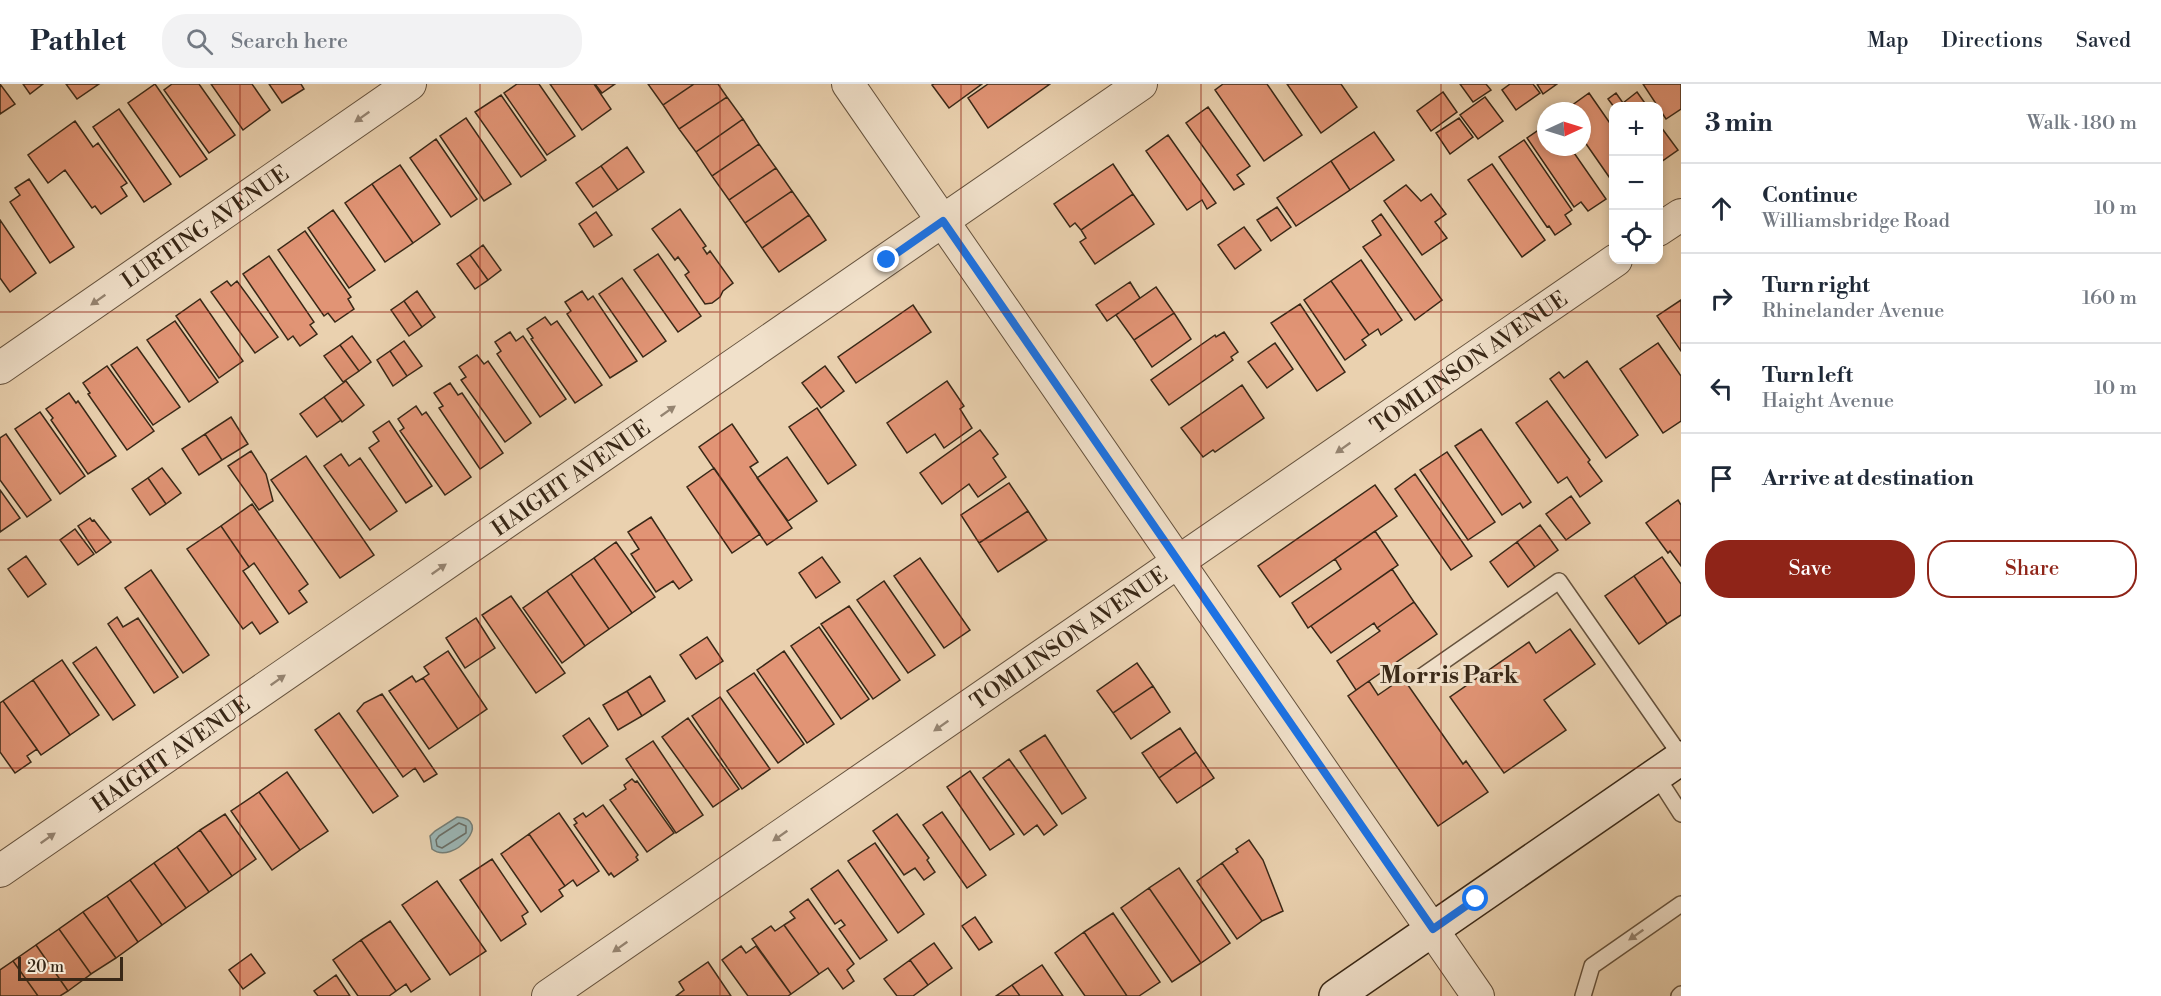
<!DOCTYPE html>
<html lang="en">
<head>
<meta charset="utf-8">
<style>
	body { margin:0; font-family:"Libre Bodoni",serif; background:#f2f2f3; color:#1f2937 }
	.controls { position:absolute; right:18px; top:18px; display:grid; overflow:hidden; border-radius:12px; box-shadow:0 3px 9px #0003 }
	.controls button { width:54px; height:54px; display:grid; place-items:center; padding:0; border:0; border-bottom:2px solid #e0e1e3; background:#fff; color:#1f2937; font:30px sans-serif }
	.compass { position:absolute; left:1537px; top:18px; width:54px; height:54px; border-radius:50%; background:#fff; box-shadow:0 3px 9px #0003; rotate:86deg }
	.scale { position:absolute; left:18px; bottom:15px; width:105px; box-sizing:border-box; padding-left:6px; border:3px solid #392817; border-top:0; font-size:16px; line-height:21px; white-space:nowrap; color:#392817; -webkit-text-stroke:4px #f1e1cb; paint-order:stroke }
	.stop { position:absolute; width:18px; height:18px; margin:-14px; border:4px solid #1a73e8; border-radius:50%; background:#fff }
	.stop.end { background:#1a73e8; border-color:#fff; box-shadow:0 2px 6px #0008 }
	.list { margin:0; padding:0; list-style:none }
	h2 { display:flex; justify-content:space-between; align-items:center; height:78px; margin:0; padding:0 24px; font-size:26px }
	h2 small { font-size:20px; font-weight:400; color:#747a83 }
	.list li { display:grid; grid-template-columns:39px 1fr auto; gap:18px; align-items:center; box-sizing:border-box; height:90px; padding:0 24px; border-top:2px solid #e0e1e3 }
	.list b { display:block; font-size:22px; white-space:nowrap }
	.list p { margin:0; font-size:20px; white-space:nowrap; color:#747a83 }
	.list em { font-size:20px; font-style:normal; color:#747a83 }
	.actions { display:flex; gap:12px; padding:18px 24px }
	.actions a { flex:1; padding:14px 0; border:2px solid #8f2418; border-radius:24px; text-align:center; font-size:21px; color:#8f2418 }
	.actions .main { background:#8f2418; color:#fff }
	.icon { flex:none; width:33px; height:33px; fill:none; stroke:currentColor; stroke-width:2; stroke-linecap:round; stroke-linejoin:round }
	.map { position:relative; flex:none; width:1681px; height:912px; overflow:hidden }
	header { display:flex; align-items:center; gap:36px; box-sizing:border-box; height:84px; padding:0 30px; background:#fff; border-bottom:2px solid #e0e1e3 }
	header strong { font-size:28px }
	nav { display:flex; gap:33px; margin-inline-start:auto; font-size:21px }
	.search { width:420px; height:54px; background:#f2f2f3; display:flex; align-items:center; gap:15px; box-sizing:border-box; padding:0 21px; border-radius:24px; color:#747a83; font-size:22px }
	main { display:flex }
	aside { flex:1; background:#fff }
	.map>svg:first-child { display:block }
	.water { fill:#9bb5b4; stroke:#747d75; stroke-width:1.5 }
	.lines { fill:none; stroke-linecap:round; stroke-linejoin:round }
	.shore { stroke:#6a6e66; stroke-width:1.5 }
	.building { fill:#e19475; stroke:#392817; stroke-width:1.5 }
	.lane-casing { stroke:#65523d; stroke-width:18 }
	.street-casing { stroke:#65523d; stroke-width:34 }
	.secondary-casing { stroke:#392817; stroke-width:36 }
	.lane { stroke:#f1e1cb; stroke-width:15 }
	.street { stroke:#f1e1cb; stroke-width:32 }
	.secondary { stroke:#f1e1cb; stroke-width:33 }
	.oneway { fill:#958471 }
	.route { stroke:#1a73e8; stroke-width:8 }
	.grid { fill:none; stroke:#8f2418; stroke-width:1.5; stroke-opacity:0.55 }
	.labels { text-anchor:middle; stroke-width:6; stroke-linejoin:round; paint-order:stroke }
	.street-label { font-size:22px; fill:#392817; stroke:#f1e1cb }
	.neighbourhood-label { font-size:24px; font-weight:bold; fill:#392817; stroke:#f1e1cb }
</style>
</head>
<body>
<header>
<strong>Pathlet</strong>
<div class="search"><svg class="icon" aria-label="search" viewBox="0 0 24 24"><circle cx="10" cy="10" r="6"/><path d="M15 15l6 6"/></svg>Search here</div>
<nav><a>Map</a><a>Directions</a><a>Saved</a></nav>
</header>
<main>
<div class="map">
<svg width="1681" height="912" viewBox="0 0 1681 912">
	<rect width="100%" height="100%" fill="#ead1af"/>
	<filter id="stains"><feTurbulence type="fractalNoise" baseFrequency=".00333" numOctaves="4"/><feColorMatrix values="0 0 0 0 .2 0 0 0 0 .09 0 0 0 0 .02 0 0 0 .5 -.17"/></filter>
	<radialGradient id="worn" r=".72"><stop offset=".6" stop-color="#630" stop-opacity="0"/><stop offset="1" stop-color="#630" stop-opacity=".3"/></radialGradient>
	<path class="water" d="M457,733c38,2 -4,49 -25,32l-2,-13 5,-5z"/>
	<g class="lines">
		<path class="shore" d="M459,739l7,3v7l-24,15 -5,-2 -1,-6 3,-4z"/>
	</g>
	<path class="building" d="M0,0l15,20 -15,10z
		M23,0h20l-13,10z
		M66,0h33l-22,15z
		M155,0l52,75 -27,18 -52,-74z
		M172,0h27l36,51 -26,18 -45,-63z
		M211,0h41l18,26 -27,20z
		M269,0h32l3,5 -22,14z
		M517,0h22l36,52 -28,19 -43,-62z
		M550,0h44l17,25 -29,21z
		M595,0h20l-13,9z
		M648,0h46l-31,21z
		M694,0h24l9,13 -48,32 -16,-24z
		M934,0h48l-33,24 -17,-23z
		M988,0h62l-62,44 -20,-30z
		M1223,0h44l35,51 -38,26 -49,-71z
		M1287,0h54l16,23 -36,26z
		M1460,0h26l5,6 -18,12z
		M1510,0h23l7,9 -24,17 -14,-20z
		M1537,0h20l-14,10z
		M1643,0h38v25l-15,10z
		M1443,8l14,20 -26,19 -14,-20z
		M1637,8l10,14 -33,1 -6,-8 8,-6 7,10z
		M1589,9l25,36v55l-32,-46v-27h-18z
		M501,11l45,65 -25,17 -46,-65z
		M727,13l16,22 -47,33 -17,-23z
		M1485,13l18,24 -25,18 -18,-24z
		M1208,23l42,59 -13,9 7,9 -10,6 -48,-67z
		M119,25l52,75 -27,18 -51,-75z
		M466,34l45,66 -27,17 -44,-65z
		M1459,34l14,19 -23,17 -14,-21z
		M743,35l16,25 -47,32 -16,-24z
		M75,37l18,26 5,-4 29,40 -6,4 6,9 -26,18 -6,-8 -3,2 -27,-38 -17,13 -20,-28z
		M1658,39l20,27 -20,14z
		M1546,41v22h24l36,52 -18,12 -7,-9 -7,5 -47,-69z
		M1374,48l20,28 -44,30 -19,-29z
		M1168,51l48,68 -9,6 -5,-9 -15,10 -41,-59z
		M436,55l41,60 -26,18 -41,-59z
		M1524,56l48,70 -7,5 6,9 -16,11 -6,-9 -2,1 -48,-70z
		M759,60l17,24 -47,32 -17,-24z
		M627,63l17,25 -26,18 -17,-24z
		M1331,77l19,29 -54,36 -19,-28z
		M1113,80l20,30 -52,36 -6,-7 -5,4 -16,-23z
		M1492,80l53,76 -23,17 -54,-77z
		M400,81l40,59 -27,19 -41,-59z
		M601,82l17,24 -25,17 -17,-24z
		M776,84l16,23 -47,32 -16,-23z
		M29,95l45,68 -24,16 -40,-61 10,-7 -5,-7z
		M372,100l41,59 -28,19 -40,-59z
		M1406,101l15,16 10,-7 15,20 -11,8 12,16 -25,17 -38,-54z
		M792,107l17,24 -47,33 -17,-25z
		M1133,110l21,30 -59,40 -15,-22 6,-4 -5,-8z
		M1277,123l14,20 -20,14 -14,-21z
		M680,125l26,37 -3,2 4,6 3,-3 23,32 -10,8 -3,6 -8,6 -7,1 -20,-29 4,-3 -11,-15 -3,3 -23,-31z
		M333,126l42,60 -26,18 -41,-60z
		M596,128l16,23 -18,12 -15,-23z
		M1381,130l61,86 -27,20 -52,-73 18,-12 -9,-14z
		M809,131l17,25 -47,32 -17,-24z
		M0,136l36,53 -26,19 -10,-14z
		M1244,143l17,23 -26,19 -17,-24z
		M305,147l46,66 -3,2 6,10 -19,13 -7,-9 -4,3 -46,-66z
		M483,161l18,25 -13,10 -18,-25z
		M658,170l43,62 -23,16 -44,-62z
		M470,171l18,25 -13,9 -18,-25z
		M269,172l45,66 -4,3 7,9 -17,12 -7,-10 -5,4 -45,-66z
		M1361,176l41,60 -21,15 -3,-6 -9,6 -38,-54z
		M622,194l44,63 -23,16 -44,-63z
		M227,197l4,5 6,-5 41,56 -23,16 -44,-61z
		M1331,197l38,54 -7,5 4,5 -21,15 -41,-60z
		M1130,198l10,16 -33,23 -11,-16z
		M1156,203l18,26 -40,27 -18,-25z
		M417,207l18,26 -13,10 -18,-26z
		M582,207l6,9 5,-4 44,65 -27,17 -43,-64 4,-3 -6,-9z
		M200,215l43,62 -24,17 -43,-62z
		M1681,216v51l-24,-35z
		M404,217l18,26 -13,9 -18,-26z
		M1300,220l45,68 -28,19 -46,-68z
		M913,221l18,27 -75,51 -18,-26z
		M1174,229l17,26 -39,28 -18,-27z
		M545,233l6,8 6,-4 45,64 -27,18 -44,-64 2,-1 -6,-9z
		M175,237l43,61 -29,20 -42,-62z
		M510,248l6,9 7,-5 43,63 -26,18 -43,-63 4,-3 -6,-9z
		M1224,248l14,20 -7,5 2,3 -64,45 -18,-25 64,-45 1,2z
		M352,252l19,26 -12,9 -19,-26z
		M404,257l18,25 -15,10 -17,-25z
		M1275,259l18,26 -26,19 -19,-26z
		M1658,259l23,33v45l-18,12 -43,-64z
		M340,261l19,26 -16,11 -19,-26z
		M137,263l43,60 -27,18 -42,-60z
		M390,267l17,25 -14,10 -16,-26z
		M477,271l7,9 4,-3 43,62 -26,19 -44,-62 5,-3 -7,-10z
		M1587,277l51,74 -32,23 -56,-79 9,-7 5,6z
		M107,282l47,65 -27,19 -39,-56 2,-1 -7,-10z
		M825,282l19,25 -23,17 -19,-25z
		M346,297l18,24 -22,17 -18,-25z
		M947,297l17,25 -4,3 12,19 -28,20 -9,-14 -28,19 -20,-30z
		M450,299l8,12 4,-2 41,60 -23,16 -41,-61 4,-2 -9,-13z
		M1242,301l22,33 -49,34 -2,-2 -10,7 -22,-29z
		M69,309l7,10 2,-2 38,55 -28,18 -37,-54 2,-2 -7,-9z
		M324,313l17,23 -24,17 -17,-23z
		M1547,317l43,59 -2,2 14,19 -22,16 -13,-20 -9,6 -42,-60z
		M416,322l6,9 4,-3 45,65 -26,18 -45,-64 4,-3 -6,-9z
		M817,324l39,57 -28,19 -39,-57z
		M40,328l45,64 -25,18 -45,-65z
		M231,333l17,27 -26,16 -17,-26z
		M389,337l43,65 -26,17 -37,-55 10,-7 -6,-9z
		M732,340l26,38 -8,5 42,61 -25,17 -68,-98z
		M1481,345l50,73 -8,6 -3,-5 -18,12 -47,-69z
		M980,346l18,24 -5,4 13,19 -28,20 -9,-13 -27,20 -22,-31z
		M6,350l45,66 -24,17 -27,-37v-42z
		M205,350l17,26 -23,15 -17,-26z
		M251,367l15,23 7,27 -14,9 -31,-44z
		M1447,368l48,70 -27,18 -48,-70z
		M341,370l8,12 11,-8 37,53 -27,19 -46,-64z
		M306,372l68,99 -34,23 -69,-98z
		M787,373l30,44 -29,20 -31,-43z
		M162,384l19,25 -15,11 -18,-26z
		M714,384l46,66 -28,19 -45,-66z
		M1415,390l57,82 -21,14 -56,-81z
		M148,394l18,26 -16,11 -18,-26z
		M1009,399l19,28 -49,32 -18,-28z
		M1375,401l22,31 -117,81 -22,-31z
		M0,406l20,28 -20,14z
		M1571,412l19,27 -24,17 -20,-26z
		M1678,416l3,5v61l-11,-15 -2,2 -22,-30z
		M252,420l56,80 -9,7 8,11 -18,12 -35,-51 -5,4 -28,-41z
		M1028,427l19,29 -49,32 -19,-29z
		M651,433l41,63 -13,9 -6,-8 -17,11 -25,-38 8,-5 -11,-17z
		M90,434l2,3 2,-1 17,22 -15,11 -18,-27z
		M1540,441l18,25 -23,17 -18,-25z
		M221,442l28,41 -6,4 35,51 -18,12 -8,-12 -9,7 -56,-80z
		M75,445l19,25 -16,11 -18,-25z
		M1375,447l23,34 -90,63 -16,-25 49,-34 -6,-10z
		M616,458l39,55 -23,16 -38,-55z
		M1517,458l18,25 -27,20 -18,-25z
		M26,472l20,28 -18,13 -20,-28z
		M822,473l18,25 -24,16 -17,-25z
		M1662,473l19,27v31l-14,9 -33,-48z
		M594,474l38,55 -23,16 -38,-55z
		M920,474l50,72 -26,18 -50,-72z
		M1392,485l22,33 -37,26 -3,-5 -43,30 -20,-27z
		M151,486l58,85 -26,18 -58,-85z
		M571,490l38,55 -24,17 -38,-55z
		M1634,492l33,48 -28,20 -34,-48z
		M884,497l51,74 -27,18 -51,-73z
		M547,507l38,55 -23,17 -39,-55z
		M511,512l54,77 -29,20 -54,-78z
		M1414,518l23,32 -81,56 -19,-29 43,-30 -3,-3z
		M849,522l51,74 -27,19 -52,-75z
		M117,533l6,10 15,-9 40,59 -24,16 -46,-69z
		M476,534l19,30 -30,20 -19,-30z
		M819,543l50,72 -28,20 -50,-73z
		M1570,545l25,35 -51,36 22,30 -62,43 -54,-76 79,-55 7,11z
		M707,553l16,24 -27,18 -16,-24z
		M96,563l39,58 -22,15 -40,-57z
		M448,567l39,58 -29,20 -35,-51 6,-4 -5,-7z
		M784,567l50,73 -27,19 -50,-73z
		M62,576l37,55 -29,20 -37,-55z
		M1137,579l16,23 -40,27 -16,-22z
		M754,589l50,71 -26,19 -51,-72z
		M412,592l4,6 7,-4 35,51 -29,20 -40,-58z
		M650,592l15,25 -23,15 -15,-25z
		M1403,594l60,86 3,-3 22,31 -50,34 -90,-130 21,-15 9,14z
		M33,596l37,55 -29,20 -38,-54z
		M1153,602l17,26 -39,27 -18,-26z
		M627,607l15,25 -24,14 -15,-25z
		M382,610l55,80 -13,8 -9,-14 -12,9 -46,-66 7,-8z
		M720,613l50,72 -28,20 -50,-73z
		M3,617l34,48 -10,7 4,6 -16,11 -15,-21v-49z
		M339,629l59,83 -25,17 -58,-83z
		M589,634l19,28 -26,18 -19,-28z
		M688,634l51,71 -26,18 -51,-70z
		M1180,644l16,24 -37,26 -17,-25z
		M1045,651l41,63 -24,16 -42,-63z
		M653,657l50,74 -27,18 -50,-74z
		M1196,668l18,26 -37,25 -18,-25z
		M1009,675l48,66 -13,10 -7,-10 -13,10 -41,-57z
		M970,687l44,63 -24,16 -43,-63z
		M287,688l41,59 -28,19 -41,-58z
		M632,695l3,3 2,-1 37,52 -27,19 -37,-52 16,-11 -2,-4z
		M259,708l41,58 -28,20 -41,-59z
		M603,721l35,50 -2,2 2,3 -24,17 -3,-4 -2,2 -35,-50 3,-2 -3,-4 9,-6 3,4z
		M942,728l44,63 -19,13 -44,-63z
		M559,729l40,58 -22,15 -4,-6 -8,6 -36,-52z
		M225,730l31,45 -24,17 -32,-46z
		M897,730l32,44 -2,2 8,12 -11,8 -9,-12 -11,7 -31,-44z
		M200,746l32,46 -23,16 -32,-45z
		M529,750l36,52 -6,4 4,6 -22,16 -40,-58z
		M1249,756l14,20 20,51 -21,10 -40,-58 16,-11 -2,-3z
		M875,759l49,71 -26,19 -50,-72z
		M177,763l32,45 -23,16 -32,-45z
		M492,775l36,53 -6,4 4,8 -25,17 -41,-61z
		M154,779l32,45 -24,17 -32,-45z
		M1222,779l40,58 -25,18 -40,-58z
		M1179,784l51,75 -29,20 -52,-75z
		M838,786l49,70 -27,19 -21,-30 6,-4 -4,-5 -6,4 -24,-35z
		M130,796l32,45 -24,17 -31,-46z
		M437,797l49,70 -36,24 -48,-70z
		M1149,804l52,75 -29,19 -51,-74z
		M107,812l31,46 -22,16 -33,-46z
		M808,815l46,65 -7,6 7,11 -11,8 -15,-21 -9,6 -35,-49 11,-7 -5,-6z
		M83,828l33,46 -25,16 -32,-45z
		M1113,829l47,69 -21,14h-12l-43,-64z
		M975,833l17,25 -13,8 -17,-24z
		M390,837l40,58 -19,13 -5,-8 -10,7 -35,-51z
		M784,841l35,49 -28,20 -39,-55 19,-13 4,5z
		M59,845l32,45 -23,17 -32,-46z
		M1084,848l43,64h-42l-30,-43z
		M361,856l35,51 -7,5h-31l-25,-36z
		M934,859l18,25 -24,17 -18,-25z
		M36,861l32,46 -8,5h-22l-25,-35z
		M741,862l5,7 10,-7 35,48 -3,2h-40l-26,-36z
		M251,870l14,19 -22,16 -14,-19z
		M910,876l18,25 -15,11h-16l-13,-17z
		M13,877l25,35h-38v-26z
		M708,878l23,34h-55l8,-6 -5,-8z
		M1042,881l21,31h-43l-8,-11z
		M336,891l14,21h-32l-4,-5z
		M1012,901l8,11h-24z"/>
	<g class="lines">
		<defs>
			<path id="lane" d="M1421,593l138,-96 122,175
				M1656,691l25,39
				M1583,912l9,-30 89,-62
				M1679,912l2,-2"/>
			<g id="street">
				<path d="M848,0l630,912"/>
				<path d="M1658,146l23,-15"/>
				<path id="s1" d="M0,284l410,-284"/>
				<path id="s2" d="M0,787l1141,-787"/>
				<path id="s3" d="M548,912l1068,-736"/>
			</g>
			<path id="secondary" d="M1336,912l345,-238"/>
		</defs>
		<use href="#lane" class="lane-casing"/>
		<use href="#street" class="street-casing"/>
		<use href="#secondary" class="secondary-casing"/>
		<use href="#lane" class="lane"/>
		<use href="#street" class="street"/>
		<use href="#secondary" class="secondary"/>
	</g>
	<defs><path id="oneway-solid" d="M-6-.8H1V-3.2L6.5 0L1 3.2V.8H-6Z" transform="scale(1.5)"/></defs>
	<g class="oneway">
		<use href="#oneway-solid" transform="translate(362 33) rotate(145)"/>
		<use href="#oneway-solid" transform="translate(98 216) rotate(145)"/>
		<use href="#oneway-solid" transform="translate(668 327) rotate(-35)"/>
		<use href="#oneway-solid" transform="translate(1343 364) rotate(145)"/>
		<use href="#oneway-solid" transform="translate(439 485) rotate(-35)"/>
		<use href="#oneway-solid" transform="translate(278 596) rotate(-35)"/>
		<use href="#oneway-solid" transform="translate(941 642) rotate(145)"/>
		<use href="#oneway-solid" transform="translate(780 752) rotate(145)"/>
		<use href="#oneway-solid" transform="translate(48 754) rotate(-35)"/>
		<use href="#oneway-solid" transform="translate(1636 851) rotate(145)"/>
		<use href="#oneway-solid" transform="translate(620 863) rotate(145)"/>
	</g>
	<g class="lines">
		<path class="route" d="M887,176l56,-39 490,708 43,-30"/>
	</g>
	<path class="grid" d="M240,0v912M480,0v912M720,0v912M961,0v912M1201,0v912M1441,0v912M0,228h1681M0,456h1681M0,684h1681"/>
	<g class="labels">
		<g class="street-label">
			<text dy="8" stroke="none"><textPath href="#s1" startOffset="249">LURTING AVENUE</textPath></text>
			<text dy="8" stroke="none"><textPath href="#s3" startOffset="1118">TOMLINSON AVENUE</textPath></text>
			<text dy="8" stroke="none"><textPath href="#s2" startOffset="693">HAIGHT AVENUE</textPath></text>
			<text dy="8" stroke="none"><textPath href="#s3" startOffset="632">TOMLINSON AVENUE</textPath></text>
			<text dy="8" stroke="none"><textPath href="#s2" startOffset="207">HAIGHT AVENUE</textPath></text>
		</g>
		<g class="neighbourhood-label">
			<text x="1449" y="599">Morris Park</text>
		</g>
	</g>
	<rect width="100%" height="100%" filter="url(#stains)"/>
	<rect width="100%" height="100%" fill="url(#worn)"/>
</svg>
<div class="controls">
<button>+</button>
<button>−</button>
<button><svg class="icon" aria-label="locate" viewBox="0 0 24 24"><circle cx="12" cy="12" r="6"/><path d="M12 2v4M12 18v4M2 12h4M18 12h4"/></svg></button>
</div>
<svg class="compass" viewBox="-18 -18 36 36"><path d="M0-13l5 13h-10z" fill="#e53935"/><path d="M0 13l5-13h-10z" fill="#747a83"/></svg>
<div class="scale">20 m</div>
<div class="stop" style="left:1476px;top:815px"></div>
<div class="stop end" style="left:887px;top:176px"></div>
</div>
<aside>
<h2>3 min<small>Walk · 180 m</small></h2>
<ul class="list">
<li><svg class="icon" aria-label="ahead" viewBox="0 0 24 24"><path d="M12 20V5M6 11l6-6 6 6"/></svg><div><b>Continue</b><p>Williamsbridge Road</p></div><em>10 m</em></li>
<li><svg class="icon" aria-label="right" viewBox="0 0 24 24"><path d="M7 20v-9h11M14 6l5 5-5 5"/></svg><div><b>Turn right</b><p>Rhinelander Avenue</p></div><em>160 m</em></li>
<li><svg class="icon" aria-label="left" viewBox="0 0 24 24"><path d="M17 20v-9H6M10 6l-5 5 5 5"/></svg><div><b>Turn left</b><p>Haight Avenue</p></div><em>10 m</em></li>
<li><svg class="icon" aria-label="arrive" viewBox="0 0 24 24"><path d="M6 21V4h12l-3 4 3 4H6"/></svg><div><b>Arrive at destination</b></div></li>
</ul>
<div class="actions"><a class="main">Save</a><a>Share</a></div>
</aside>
</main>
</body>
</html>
